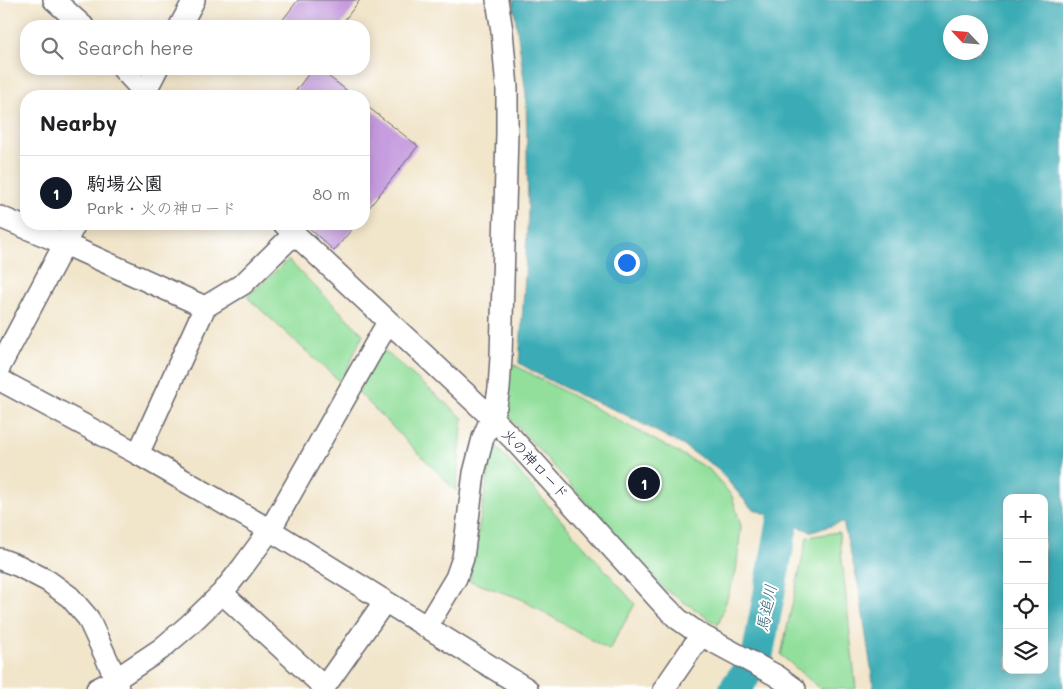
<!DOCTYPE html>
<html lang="en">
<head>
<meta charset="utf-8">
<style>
	body { margin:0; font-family:Mali,"Klee One",sans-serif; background:#f2f2f2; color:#202124 }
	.controls { position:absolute; right:15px; bottom:15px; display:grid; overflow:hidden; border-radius:10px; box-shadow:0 2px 12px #0003 }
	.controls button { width:45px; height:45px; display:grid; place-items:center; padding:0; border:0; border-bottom:1px solid #e0e0e0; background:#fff; color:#202124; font:25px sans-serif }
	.compass { position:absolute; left:943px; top:15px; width:45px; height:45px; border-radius:50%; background:#fff; box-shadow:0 2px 12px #0003; rotate:296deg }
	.you { position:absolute; left:626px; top:262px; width:18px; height:18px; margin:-12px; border:4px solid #fff; border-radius:50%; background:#1a73e8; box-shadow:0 0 0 8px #1a73e833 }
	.badge { display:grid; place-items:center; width:32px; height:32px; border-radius:50%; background:#111827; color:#fff; font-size:16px; font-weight:700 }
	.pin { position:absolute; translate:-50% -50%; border:2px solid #fff; box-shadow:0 1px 5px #0006 }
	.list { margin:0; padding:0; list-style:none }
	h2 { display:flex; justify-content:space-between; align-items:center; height:65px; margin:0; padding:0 20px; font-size:21px }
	h2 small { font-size:16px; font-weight:400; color:#757577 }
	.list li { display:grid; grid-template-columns:32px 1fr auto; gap:15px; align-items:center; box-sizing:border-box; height:75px; padding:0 20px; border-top:1px solid #e0e0e0 }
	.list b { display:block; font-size:19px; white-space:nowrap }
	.list p { margin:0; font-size:16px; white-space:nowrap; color:#757577 }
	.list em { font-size:16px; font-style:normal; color:#757577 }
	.icon { flex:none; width:28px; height:28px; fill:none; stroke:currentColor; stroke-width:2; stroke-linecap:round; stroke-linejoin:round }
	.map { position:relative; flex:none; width:1063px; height:689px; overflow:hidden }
	.search { position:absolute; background:#fff; box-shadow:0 2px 12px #0003; left:20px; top:20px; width:350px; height:55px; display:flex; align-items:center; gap:12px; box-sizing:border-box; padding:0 18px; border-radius:20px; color:#757577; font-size:19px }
	.panel { position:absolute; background:#fff; box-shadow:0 2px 12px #0003; left:20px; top:90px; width:350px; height:140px; border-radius:20px }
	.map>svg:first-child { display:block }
	.green { fill:#92df9b; stroke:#5a806b }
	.water { fill:#3aacb5; stroke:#2e6778; fill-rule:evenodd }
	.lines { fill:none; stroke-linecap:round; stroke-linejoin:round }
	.river { stroke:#3aacb5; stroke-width:32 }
	.building { fill:#c69ddf }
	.minor-casing { stroke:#6a666d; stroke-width:24 }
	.minor { stroke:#fff; stroke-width:21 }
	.labels { text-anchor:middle; stroke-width:4; stroke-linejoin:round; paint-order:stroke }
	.street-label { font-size:15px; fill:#22223b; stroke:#fff }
	.water-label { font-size:16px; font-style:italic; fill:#2d6072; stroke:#fff }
</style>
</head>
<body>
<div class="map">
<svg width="1063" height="689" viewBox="0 0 1063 689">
	<rect width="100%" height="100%" fill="#fff"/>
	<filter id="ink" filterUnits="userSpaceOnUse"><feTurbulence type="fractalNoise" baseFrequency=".02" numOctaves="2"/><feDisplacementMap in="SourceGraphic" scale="10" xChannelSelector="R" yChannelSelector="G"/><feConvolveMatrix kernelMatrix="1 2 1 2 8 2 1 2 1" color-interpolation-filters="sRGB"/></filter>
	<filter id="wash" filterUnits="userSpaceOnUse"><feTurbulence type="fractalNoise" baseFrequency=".0096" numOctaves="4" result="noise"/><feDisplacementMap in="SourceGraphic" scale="20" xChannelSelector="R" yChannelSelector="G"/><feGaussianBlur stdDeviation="1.12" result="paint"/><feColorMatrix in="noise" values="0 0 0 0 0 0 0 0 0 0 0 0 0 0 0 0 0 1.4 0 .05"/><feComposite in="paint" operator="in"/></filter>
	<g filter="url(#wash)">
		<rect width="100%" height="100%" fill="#f1e5ca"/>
		<path class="green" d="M288,260l75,74 -22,49 -94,-86z
			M381,348l82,70 -7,73 -98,-99z
			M507,361l202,108 23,27 9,30 -5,46 -18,53 -55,-37 -158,-176z
			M494,444l141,160 -26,46 -90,-52 -50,-17z
			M839,532l17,157h-36l-39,-34 26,-118z"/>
		<path class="water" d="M513,0h550v689h-189l-15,-101 -16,-66 -31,10 -61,-24 -35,-41 -34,-22 -62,-33 -41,-17 -36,-18 -24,-14 6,-87 3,-66 -2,-116zM950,22h30v30h-30zM1007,498h37v172h-37z"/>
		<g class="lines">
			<path class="river" d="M735,689l22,-31 26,-138"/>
		</g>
		<g id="blocks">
			<path class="building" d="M298,0h62l-20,26h-62z
				M312,69h7l35,27h-62z
				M364,104l54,42 -54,68z
				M305,224h51l-22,27z"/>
		</g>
	</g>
	<g filter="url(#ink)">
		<use href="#blocks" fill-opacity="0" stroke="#6a666d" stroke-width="1"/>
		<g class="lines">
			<defs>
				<path id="minor" d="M54,0l29,26
					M180,26l14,-26
					M123,69l25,27
					M143,96l14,-27
					M0,217l65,27 140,63 -67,147
					M284,224l208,194 20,20 149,164 17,17 23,16 76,41 18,13
					M205,307l38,-23 51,-50
					M0,366l75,-142
					M0,380l138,74 132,76 257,159
					M0,559l19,7 29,15 22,16 18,21 28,61 2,10
					M222,593l102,94
					M427,626l29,-48 7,-20 11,-85 9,-35 13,-32 3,-17 2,-32 6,-224v-45l-5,-57 -5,-31
					M97,689l19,-10 45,-30 28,-24 33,-32 20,-25 28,-38 118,-208
					M323,689l62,-88
					M664,689l37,-54"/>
			</defs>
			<use href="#minor" class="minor-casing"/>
			<use href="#minor" class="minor"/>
		</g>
	</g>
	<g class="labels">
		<g class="street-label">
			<text transform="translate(535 464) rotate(47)" y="5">火の神ロード</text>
		</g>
		<g class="water-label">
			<text transform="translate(766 608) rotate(-79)" y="6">馬追川</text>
		</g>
	</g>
</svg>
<div class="controls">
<button>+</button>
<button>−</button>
<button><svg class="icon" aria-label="locate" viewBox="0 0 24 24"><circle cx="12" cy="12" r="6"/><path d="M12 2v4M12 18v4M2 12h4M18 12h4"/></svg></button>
<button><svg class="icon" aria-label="layers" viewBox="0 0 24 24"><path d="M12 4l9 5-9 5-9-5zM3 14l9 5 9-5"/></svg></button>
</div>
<svg class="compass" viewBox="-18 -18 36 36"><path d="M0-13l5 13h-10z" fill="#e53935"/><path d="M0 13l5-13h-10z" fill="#757577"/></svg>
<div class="you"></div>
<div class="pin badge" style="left:644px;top:483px">1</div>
<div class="search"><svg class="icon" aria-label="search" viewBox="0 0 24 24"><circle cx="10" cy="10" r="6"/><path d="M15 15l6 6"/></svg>Search here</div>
<section class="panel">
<h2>Nearby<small></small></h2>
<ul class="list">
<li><span class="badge">1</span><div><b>駒場公園</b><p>Park · 火の神ロード</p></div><em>80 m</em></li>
</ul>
</section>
</div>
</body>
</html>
